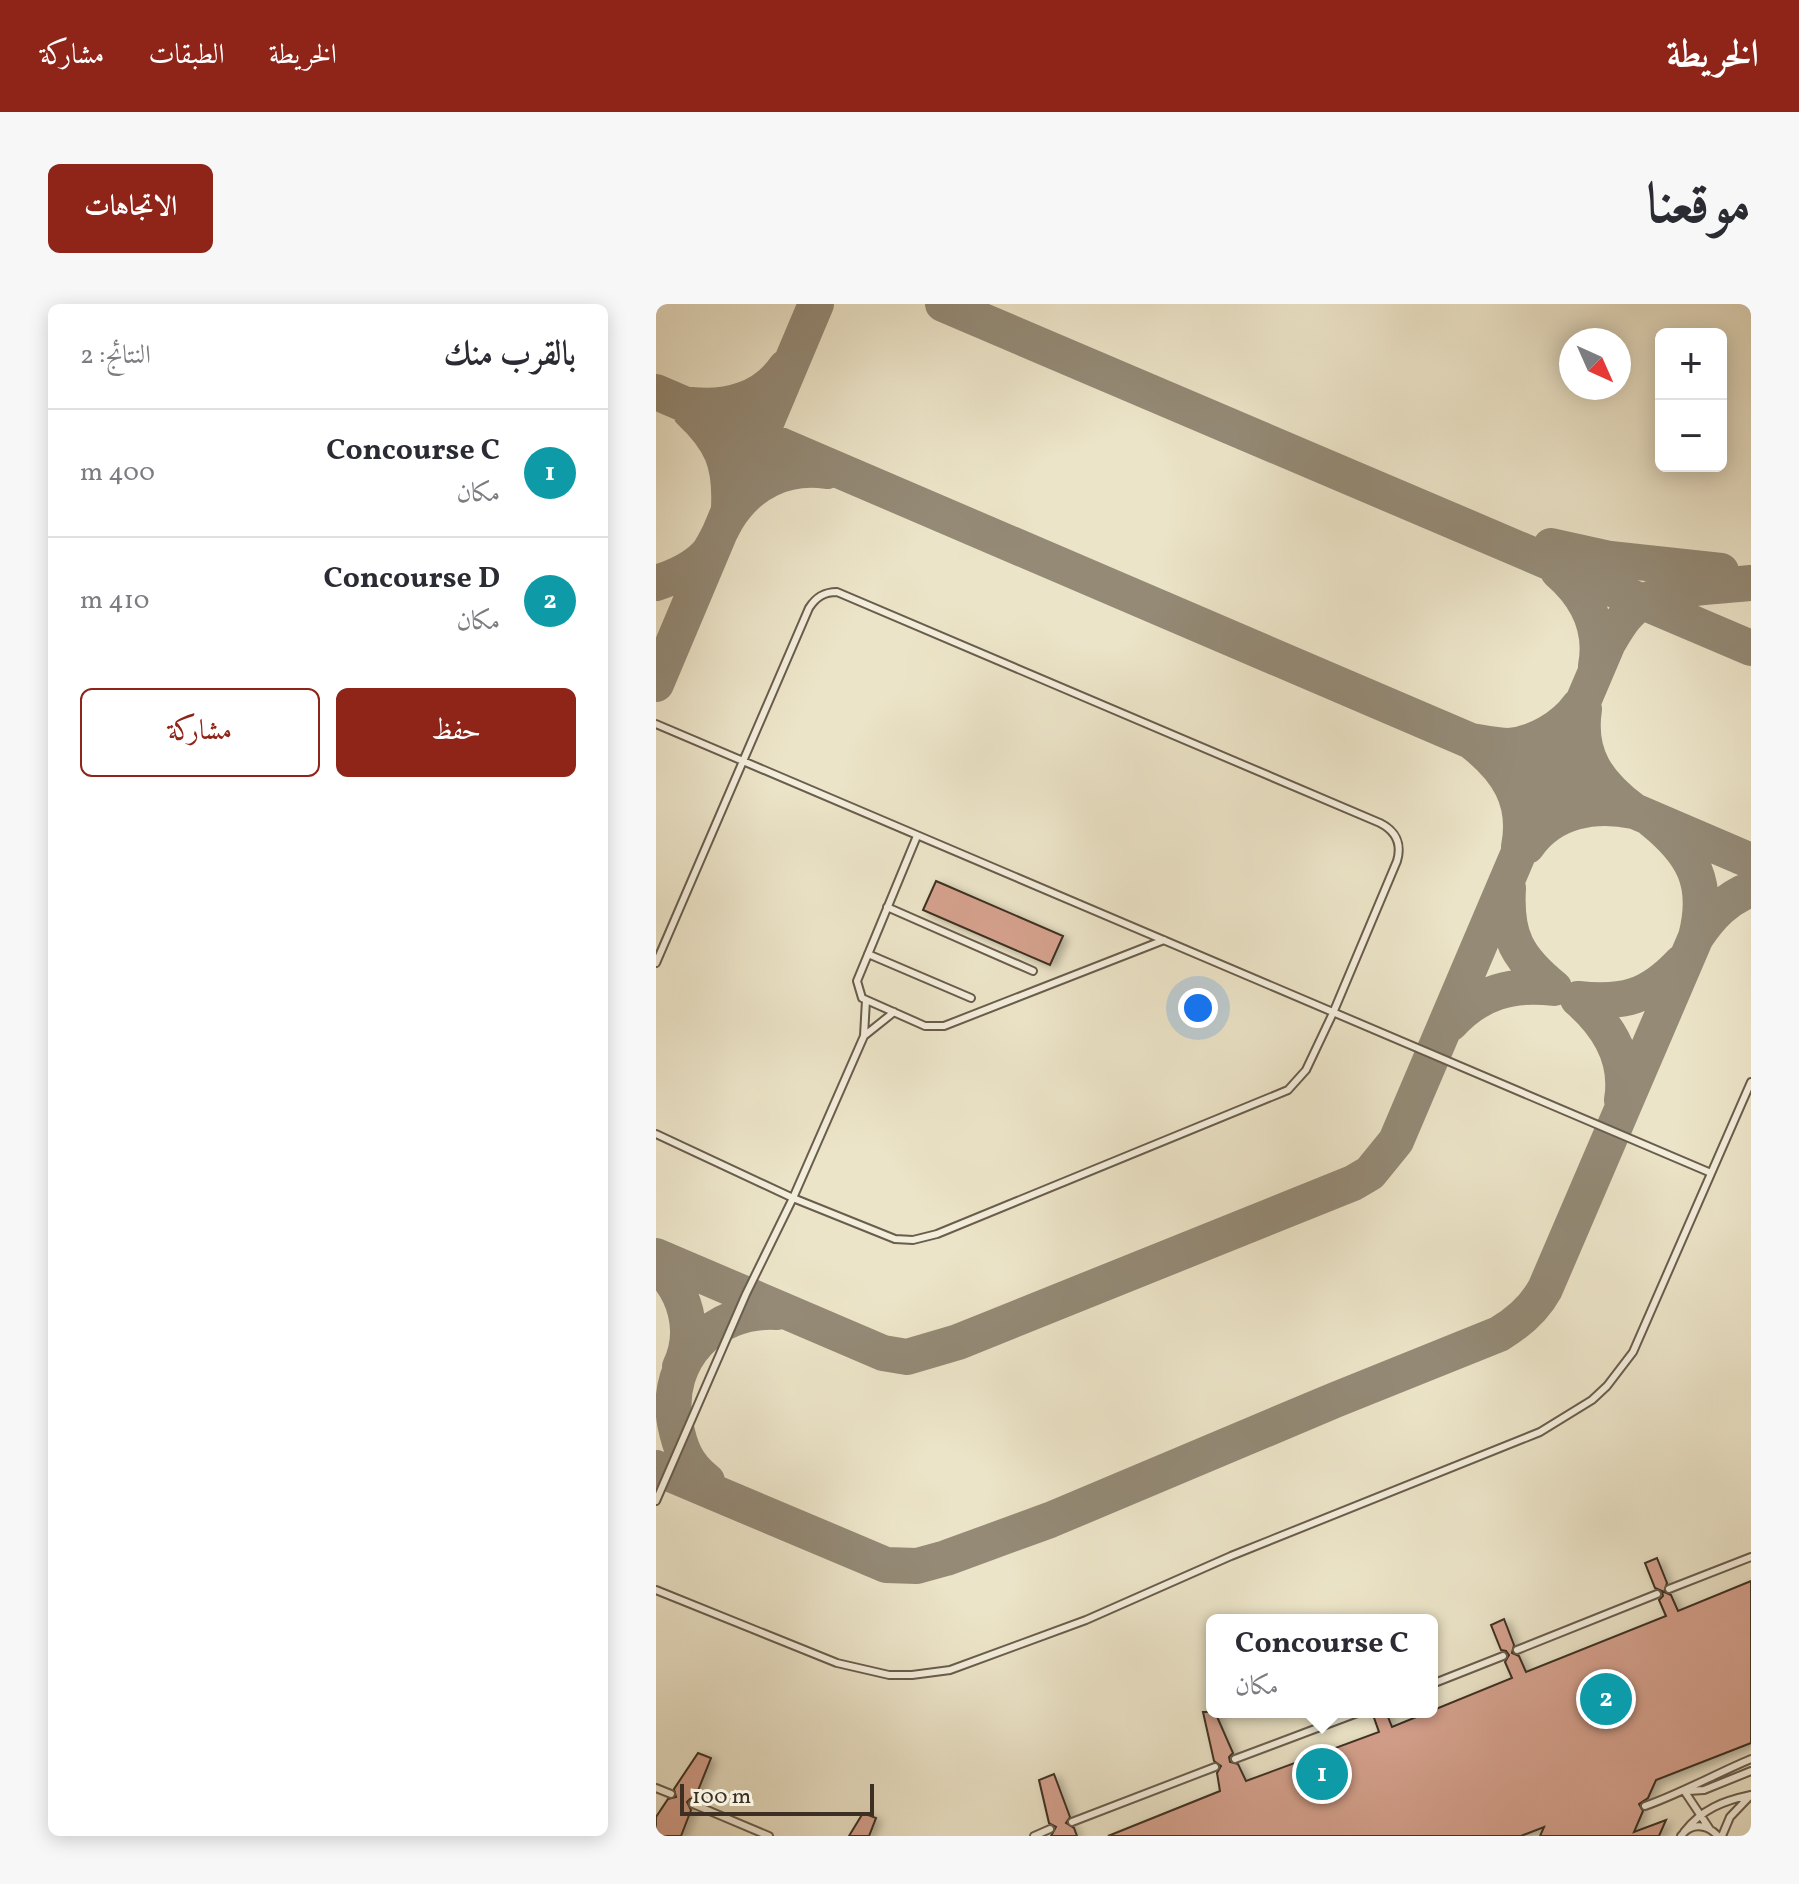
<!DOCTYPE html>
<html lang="ar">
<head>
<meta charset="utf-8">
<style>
	body { margin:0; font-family:Vollkorn,Amiri,serif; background:#f7f7f7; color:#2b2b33; direction:rtl }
	.controls { position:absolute; right:24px; top:24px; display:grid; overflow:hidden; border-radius:12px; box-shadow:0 4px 20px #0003 }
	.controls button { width:72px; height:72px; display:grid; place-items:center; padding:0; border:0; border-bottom:2px solid #e1e1e2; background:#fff; color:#2b2b33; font:40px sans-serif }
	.compass { position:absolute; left:903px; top:24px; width:72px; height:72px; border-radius:50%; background:#fff; box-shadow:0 4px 20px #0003; rotate:135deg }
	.scale { position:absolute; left:24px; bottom:20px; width:194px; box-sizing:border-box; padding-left:8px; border:4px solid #3d3023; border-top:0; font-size:22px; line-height:28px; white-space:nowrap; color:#3d3023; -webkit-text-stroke:6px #f3eddb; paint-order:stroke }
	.you { position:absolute; left:542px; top:704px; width:28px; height:28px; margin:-20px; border:6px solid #fff; border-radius:50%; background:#1a73e8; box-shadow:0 0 0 12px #1a73e833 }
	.badge { display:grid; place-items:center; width:52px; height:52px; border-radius:50%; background:#8f2418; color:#fff; font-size:26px; font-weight:700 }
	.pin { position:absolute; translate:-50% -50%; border:4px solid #fff; box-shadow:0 2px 8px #0006 }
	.popup { position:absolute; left:550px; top:1310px; width:232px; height:104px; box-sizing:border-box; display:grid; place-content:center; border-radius:12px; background:#fff; filter:drop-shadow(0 2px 6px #0005); font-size:26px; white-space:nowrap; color:#7c7c81 }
	.popup b { font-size:30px; color:#2b2b33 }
	.popup::after { content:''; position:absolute; left:50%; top:100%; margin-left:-16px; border:16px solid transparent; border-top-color:#fff }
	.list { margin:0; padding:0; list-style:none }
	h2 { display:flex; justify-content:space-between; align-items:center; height:104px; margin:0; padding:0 32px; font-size:34px }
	h2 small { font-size:26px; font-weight:400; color:#7c7c81 }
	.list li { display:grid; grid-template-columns:52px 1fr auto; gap:24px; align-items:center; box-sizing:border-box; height:128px; padding:0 32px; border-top:2px solid #e1e1e2 }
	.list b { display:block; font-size:30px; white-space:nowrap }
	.list p { margin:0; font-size:26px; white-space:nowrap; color:#7c7c81 }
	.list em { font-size:26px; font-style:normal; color:#7c7c81 }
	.actions { display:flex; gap:16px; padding:24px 32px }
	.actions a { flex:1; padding:18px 0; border:2px solid #8f2418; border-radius:12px; text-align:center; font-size:28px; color:#8f2418 }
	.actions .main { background:#8f2418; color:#fff }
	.map { position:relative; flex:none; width:1095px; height:1532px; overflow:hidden; direction:ltr; border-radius:12px }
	header { display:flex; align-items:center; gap:48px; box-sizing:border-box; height:112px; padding:0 40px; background:#8f2418; color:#fff }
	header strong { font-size:38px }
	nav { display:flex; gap:44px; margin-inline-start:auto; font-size:28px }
	.intro { display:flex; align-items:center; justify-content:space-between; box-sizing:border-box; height:192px; padding:0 48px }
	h1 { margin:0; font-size:56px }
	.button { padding:20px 36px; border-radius:12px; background:#8f2418; color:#fff; font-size:28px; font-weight:700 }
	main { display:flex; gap:48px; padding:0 48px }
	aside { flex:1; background:#fff; border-radius:12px; box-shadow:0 4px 20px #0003 }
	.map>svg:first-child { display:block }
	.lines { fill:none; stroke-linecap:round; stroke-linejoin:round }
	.taxiway { stroke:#948a76; stroke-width:36 }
	.building { fill:#d4a08c; stroke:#3d3023; stroke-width:2; filter:url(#shadow) }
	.service-casing { stroke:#695d4c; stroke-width:10 }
	.service { stroke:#f3eddb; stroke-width:6 }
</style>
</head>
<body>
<header>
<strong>الخريطة</strong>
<nav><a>الخريطة</a><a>الطبقات</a><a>مشاركة</a></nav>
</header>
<div class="intro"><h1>موقعنا</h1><a class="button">الاتجاهات</a></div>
<main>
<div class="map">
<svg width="1095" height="1532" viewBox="0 0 1095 1532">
	<defs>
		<filter id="shadow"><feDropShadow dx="5" dy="3" stdDeviation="4" flood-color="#0004"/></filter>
	</defs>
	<rect width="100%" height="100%" fill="#ece4c8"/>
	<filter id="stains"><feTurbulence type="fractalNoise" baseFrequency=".0025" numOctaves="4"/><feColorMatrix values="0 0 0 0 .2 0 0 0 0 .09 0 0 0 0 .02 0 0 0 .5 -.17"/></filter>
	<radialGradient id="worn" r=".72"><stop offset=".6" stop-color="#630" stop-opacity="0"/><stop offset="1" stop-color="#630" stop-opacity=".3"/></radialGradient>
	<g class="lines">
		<path class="taxiway" d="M287,0l808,344
			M0,88l1095,469
			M35,101c37,4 73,-6 95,-38
			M34,107c32,30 41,53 39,96
			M895,242l59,13 111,12
			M902,267c29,25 45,57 38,95
			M0,279c19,-6 40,-15 53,-31 7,-10 12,-23 18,-33 22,-36 58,-54 100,-48
			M0,380l160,-380
			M871,542c25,-36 67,-43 107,-35 -36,-27 -57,-55 -50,-102
			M863,543c9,-47 -12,-78 -48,-106 12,2 26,5 38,5 26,-2 55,-19 70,-40
			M1040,633c15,-22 30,-38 55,-48
			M922,695c30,26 51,59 44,101
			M922,695c45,5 71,-2 103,-36
			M794,720c29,-32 62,-41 104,-36 -37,-30 -49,-52 -46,-100
			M0,952l227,97 24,4 51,-15 395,-159 17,-10 26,-32 212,-498c9,-15 19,-34 37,-42 32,-15 72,-14 106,-18
			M0,960c30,27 41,67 24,103
			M0,1164l230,97 31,1 29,-8 104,-38 285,-120 164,-66c20,-12 35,-25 46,-45l151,-352c14,-54 -3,-84 -44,-117
			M51,1177c-21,-16 -27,-33 -32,-58 -11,-64 39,-115 102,-111"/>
	</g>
	<path class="building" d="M280,577l127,55 -13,29 -127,-55z
		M1001,1254l10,25 -3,9 7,3 7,16 73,-30v162l-95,37 -8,18 -9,6 4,7 -9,21 32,-12 -7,16h-119l4,-9 -23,9h-413l112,-45 -3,-18 4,-7 -7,-5 -11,-49h12l18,41 -4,4 1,5 8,2 8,17 133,-49 -7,-20h14l6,15 120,-49 -7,-16 4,-7 -3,-4 -5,-1 -10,-25 13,-6 10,26 -2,8 7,3 7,16 140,-56 -7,-16 4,-4 -1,-5 -7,-3 -10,-25z
		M42,1449l13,5 -16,40 -5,1 -3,3 4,8 -10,26h-25v-19l12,-18 8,-2 -2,-8z
		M398,1470l16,43 -4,6 8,5 3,8h-26l5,-9 -7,-4 -10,-43z
		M207,1509l13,5 -7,18h-20z"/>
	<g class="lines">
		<defs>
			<path id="service" d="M0,420l1055,449
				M261,532l-60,145 5,17 63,28h19l220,-86
				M231,603l146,64
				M212,650l103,44
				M0,659l153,-355c7,-11 15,-16 28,-16l543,231c16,8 22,21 17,38l-64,152 -27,57 -18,20 -351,144 -24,6 -18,-1 -102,-41 -137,-64
				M208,732l30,-24
				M0,1197l90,-207 47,-96 71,-162 2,-36
				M1013,1285l82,-32
				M0,1286l181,73 52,12h23l38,-5 136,-50 145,-64 309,-124 52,-32 15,-14 26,-34 118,-270
				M861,1346l140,-56
				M776,1380l71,-28
				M579,1455l125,-47
				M0,1484l15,6
				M1032,1487l16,-1 47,-19
				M1029,1488l24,36
				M37,1500l76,32
				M989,1502c37,-13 70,-32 106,-47
				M416,1518l143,-55
				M1028,1528c18,-23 39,-31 67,-37
				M378,1532l16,-7
				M1025,1532c10,-14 26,-12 37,0
				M1066,1532l8,-19 19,-20"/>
		</defs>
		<use href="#service" class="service-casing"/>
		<use href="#service" class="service"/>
	</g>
	<rect width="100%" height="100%" filter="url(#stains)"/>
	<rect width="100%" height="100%" fill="url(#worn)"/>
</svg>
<div class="controls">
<button>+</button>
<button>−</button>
</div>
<svg class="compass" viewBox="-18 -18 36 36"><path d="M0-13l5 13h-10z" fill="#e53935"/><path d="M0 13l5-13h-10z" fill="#7c7c81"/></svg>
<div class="scale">100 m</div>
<div class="you"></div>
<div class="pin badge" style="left:666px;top:1470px;background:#0f9aa8">1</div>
<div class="popup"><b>Concourse C</b>مكان</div>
<div class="pin badge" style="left:950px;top:1395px;background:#0f9aa8">2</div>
</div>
<aside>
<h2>بالقرب منك<small>النتائج: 2</small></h2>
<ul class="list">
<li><span class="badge" style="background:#0f9aa8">1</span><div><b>Concourse C</b><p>مكان</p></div><em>400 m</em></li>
<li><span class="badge" style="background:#0f9aa8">2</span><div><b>Concourse D</b><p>مكان</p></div><em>410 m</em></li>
</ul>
<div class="actions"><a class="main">حفظ</a><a>مشاركة</a></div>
</aside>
</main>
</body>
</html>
